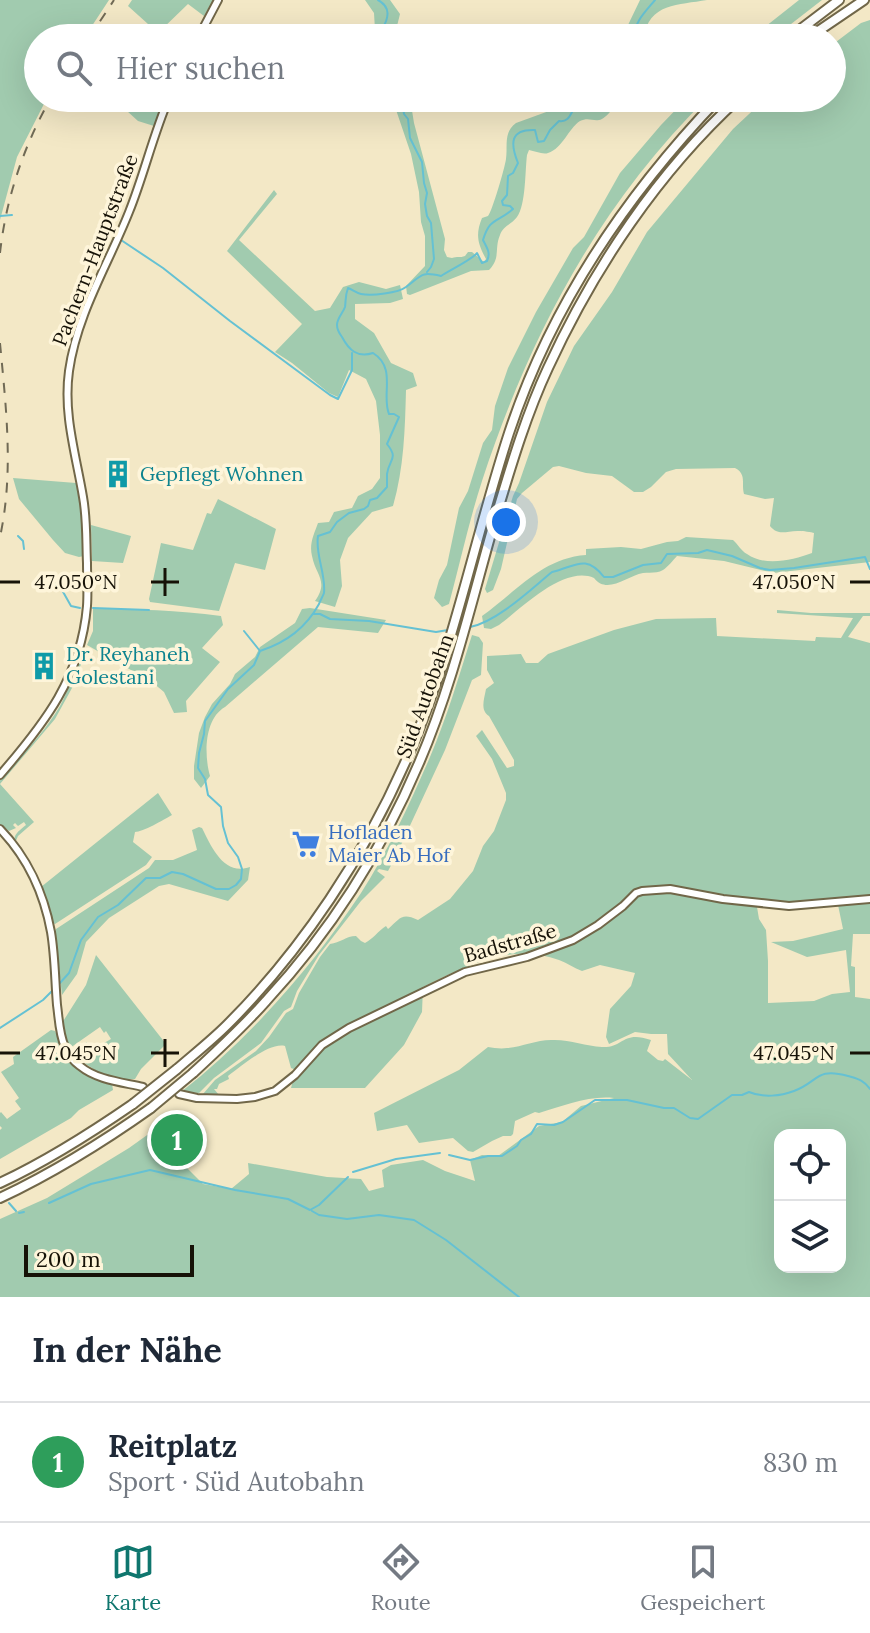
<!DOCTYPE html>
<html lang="de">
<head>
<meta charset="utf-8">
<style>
	body { margin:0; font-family:Lora,serif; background:#f6f6f7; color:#1f2937 }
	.controls { position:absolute; right:24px; bottom:24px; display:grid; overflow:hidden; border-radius:16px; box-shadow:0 8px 32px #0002 }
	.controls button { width:72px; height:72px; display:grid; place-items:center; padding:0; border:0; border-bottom:2px solid #e0e1e3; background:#fff; color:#1f2937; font:40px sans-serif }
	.scale { position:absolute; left:24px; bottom:20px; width:170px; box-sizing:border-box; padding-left:8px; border:4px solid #161207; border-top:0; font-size:22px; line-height:28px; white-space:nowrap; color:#161207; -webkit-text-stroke:6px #fef5da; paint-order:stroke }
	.you { position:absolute; left:506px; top:522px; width:28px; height:28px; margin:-20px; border:6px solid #fff; border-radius:50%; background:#1a73e8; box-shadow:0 0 0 12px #1a73e833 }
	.badge { display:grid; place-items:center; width:52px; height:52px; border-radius:50%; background:#0f766e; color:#fff; font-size:26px; font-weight:700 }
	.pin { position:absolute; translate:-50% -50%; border:4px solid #fff; box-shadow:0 2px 8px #0006 }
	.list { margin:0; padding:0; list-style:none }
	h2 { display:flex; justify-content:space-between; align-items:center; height:104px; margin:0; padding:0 32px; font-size:34px }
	h2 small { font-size:26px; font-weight:400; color:#747a83 }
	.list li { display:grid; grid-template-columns:52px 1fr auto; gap:24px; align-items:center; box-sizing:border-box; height:120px; padding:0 32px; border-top:2px solid #e0e1e3 }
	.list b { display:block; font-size:30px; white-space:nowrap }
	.list p { margin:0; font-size:26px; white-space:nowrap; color:#747a83 }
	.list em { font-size:26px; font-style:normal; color:#747a83 }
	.icon { flex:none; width:44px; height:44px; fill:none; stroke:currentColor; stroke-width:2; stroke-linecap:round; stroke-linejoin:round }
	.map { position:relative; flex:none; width:870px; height:1297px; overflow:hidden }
	.search { position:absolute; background:#fff; box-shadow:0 8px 32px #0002; left:24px; right:24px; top:24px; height:88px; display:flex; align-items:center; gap:20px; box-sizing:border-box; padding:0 28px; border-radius:44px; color:#747a83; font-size:30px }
	.sheet { height:224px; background:#fff }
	nav { display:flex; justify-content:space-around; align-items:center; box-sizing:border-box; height:112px; border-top:2px solid #e0e1e3; background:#fff; font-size:22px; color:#747a83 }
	nav a { display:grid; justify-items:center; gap:4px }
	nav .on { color:#0f766e }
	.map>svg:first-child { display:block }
	.green { fill:#a1cbaf; fill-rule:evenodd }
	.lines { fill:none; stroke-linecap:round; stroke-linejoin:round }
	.stream { stroke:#65c1d3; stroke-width:2 }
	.secondary-casing { stroke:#716749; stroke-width:10 }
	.highway-casing { stroke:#716749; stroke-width:12 }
	.secondary { stroke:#fff; stroke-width:6 }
	.highway { stroke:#fff; stroke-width:8 }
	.rail { stroke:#706a55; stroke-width:2; stroke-dasharray:10 10; stroke-linecap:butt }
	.highway-bridge-casing { stroke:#716749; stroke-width:12; stroke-linecap:butt }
	.highway-bridge { stroke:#fff; stroke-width:8 }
	.ticks { fill:none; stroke:#161207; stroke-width:3 }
	.labels { text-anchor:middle; stroke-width:7; stroke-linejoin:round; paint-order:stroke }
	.street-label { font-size:20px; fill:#161207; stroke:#fef5da }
	.culture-label { font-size:20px; fill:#0d838f; stroke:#fef5da; text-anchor:start }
	.shop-label { font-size:20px; fill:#366cbe; stroke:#fef5da; text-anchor:start }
	.ticks-label { font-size:20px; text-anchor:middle; fill:#161207; stroke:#fef5da; stroke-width:7; stroke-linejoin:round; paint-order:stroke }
</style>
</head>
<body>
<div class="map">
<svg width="870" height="1297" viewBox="0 0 870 1297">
	<rect width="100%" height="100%" fill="#f3e8c6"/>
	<path class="green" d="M0,0h109l-25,38h-46v60h9l-30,59 -17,63z
		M132,0h81l-9,16 -16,-12 -30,29 -30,-27z
		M365,0h25l10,14 -3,12 3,12h-20l-5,-8 -1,-17z
		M640,0h67c-28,5 -59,3 -63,38h-18l2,-13z
		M799,0h23l-49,38h-22z
		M870,20v542l-97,11 -49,-12 -47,-5c-4,4 -9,11 -14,14 -6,4 -13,2 -20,3 -16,3 -36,22 -49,5 -30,-13 -72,30 -95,47l-8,4 -7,-1 -2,-12c34,-24 60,-58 104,-61v-6l35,-2 20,2 26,-7 11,-1 8,-4 47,3c5,4 8,11 14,14 18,13 46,6 65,-1l2,-20c-2,-1 -12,-2 -14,-2 -13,-1 -21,6 -30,-5l4,-28 -9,1 -21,-5c-3,-10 3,-20 -9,-26l-59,1 -10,3 -15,15 -8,5h-9l-22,-16 -26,-3 -27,-7 -6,1 -31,26 -5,6 -16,70 -8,21 -6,3 -2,-4 28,-93 6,-13 28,-81 27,-56 38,-54 35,-60 86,-103 33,-31h66v-53l29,-22z
		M134,98h31l-11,28 -16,-5 -11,-10z
		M392,98h18l4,25 31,116 -1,11 3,7 5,1c5,-2 8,0 13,-2l3,-4h4l12,10 2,-3c-8,-15 -11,-24 -4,-41 2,-1 4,-1 6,-2 4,-4 17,-49 18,-57 2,-14 -3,-26 10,-36l44,-16 7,-9h56c-7,5 -16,21 -24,22 -7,1 -11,-3 -19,1 -12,8 -17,27 -32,32 -5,2 -13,-2 -19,-3l-2,5c-2,15 -1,50 -10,62 -5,7 -14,9 -17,18 -6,14 1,23 -11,35l-18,1 -61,24 -3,-1 -1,-8 19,-20v-30l-4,-14 -2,-30 -8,-38z
		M687,98h20c-109,108 -177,237 -225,383 -13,40 -22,82 -33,123l-7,3 -8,-9 5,-18 8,-15 12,-57 9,-17 15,-48 9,-13 3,-24 13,-38 28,-56 37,-64 11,-11 36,-64 41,-48z
		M274,190l3,4 -38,46 76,71 15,-3 13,-21 16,-5 27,7 14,-4 3,14 -13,4 -35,1v15l19,14 17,30 22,10 4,13 -11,4c-1,39 -2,78 -13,116l-21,6 -24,26 -8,22 2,26 -7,21 -20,-6c14,-20 1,-25 -3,-45 -3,-12 2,-22 6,-33l11,-1 5,-10 18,-4 6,-12 14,-7 8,-11v-43l-4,-34 -10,-22 -17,-9 -11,27 -9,-4 -37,-30 -17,-11 27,-28 -75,-73z
		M13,478l63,5 7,35 1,38 -5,1 -14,-4 -12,-13 -34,-41z
		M218,499l58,30 -11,41 -30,-7 -16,48 -69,-9 -1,-3 12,-56 32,7 14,-37 4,1z
		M91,525l40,11 -8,27 -31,-2z
		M310,608l76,12 -8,13 -60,-6 -93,80c-21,12 -21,48 -15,69l-9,12 -7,-9v-13l5,-33 6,-16 7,-13 18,-20 5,-10 20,-17 5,-10 35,-24 7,-14z
		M93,609c43,0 85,1 128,7l2,9 -21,23 18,14 -34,39 1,11 -13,1 -10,-21 -12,-10 -65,-37 6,-14z
		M777,610l34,3h59v3h-7l-15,21 22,6v253l-70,7 -47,-2 4,6 2,12 7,11 2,31v42l46,-2 18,-7 18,-2 -4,-42 -39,7 -36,-15 22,-1 50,-12 -5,-24 32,-3v32h-17l-2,32 4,1v30l15,2v298h-870v-78l47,-21 82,-50 21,-15 6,3 18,-17 25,26 -18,17 22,22 28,5 18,-15 -1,-11 79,14 34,2 8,12 15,-4 -2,-17 9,-5 32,-5 22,11 30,10 -5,-21 12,-5 16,1 41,-30 23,-4 19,-16 33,-8c-24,-3 -52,8 -75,15l-4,-1 -20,9 -2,13 -2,2h-8l-11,5 -19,11 -5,-1 -15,-13 -34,5 -12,-18 -30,6 -3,-18 85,-43 29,-23c6,1 13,2 19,1 15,-1 29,-8 44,-8 18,-1 34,6 51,7 22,1 20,-17 49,-7l-4,11 11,9 5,1 2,-2 27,21 -24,-26 -1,-20h-16l-16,-2 -26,12 -3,-7 4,-28 21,-23 4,-13 -35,-8 -18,6c-8,-3 -15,-8 -23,-11 -48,-18 -93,6 -136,27l-1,25 -18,33 -39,43h-74l5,-18 -5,-2 -6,-22c-16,-4 -43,20 -57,30l1,3 -10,5 -2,5h-3l5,6 -16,-1 12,-14 41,-29 13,-14 17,-24 7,-4 6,-16 21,-36 10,-13c10,-1 16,-8 26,-8l5,5 4,2c8,-4 13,-12 21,-17l2,3c12,-10 13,-17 30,-9l32,-21 23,-28 10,-25 11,-15 12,-31v-7l-14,-34 -16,-23 6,-6 25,38 7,-2v-6l-25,-44c-9,-6 -5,-16 -3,-27l8,-6 -7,-13v-14l34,-2 5,9h12l10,-9 66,-24 42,-11 60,-1 1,18 98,5 1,-4 25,1 12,-20 -76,-5zM780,1135h60v132h-60z
		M472,635l7,2 4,6 -2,32 -9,5 -27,70 -50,108 -7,13 -9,-2 -2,2 8,6 -24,24 -42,54 -22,36 -6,16 -7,4 -23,32 -47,35 -15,15 -18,-1c70,-55 131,-125 180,-199 26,-40 50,-92 69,-136 17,-40 29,-81 42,-122z
		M86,651l-14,37 -17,31 -55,65 34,38 -16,14 -3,7c-3,-8 5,-13 11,-18l-2,-3 -6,4 -3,-3 -2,2 3,3 -7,3 -9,-7v-44c21,-24 44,-47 60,-74 9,-17 15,-35 21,-53z
		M158,793l14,22c-9,5 -29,17 -37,17l-2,10 19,15 -6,8 -91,59 -2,-1 -12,-36z
		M199,827l3,1c10,20 22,48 48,39l-2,13 -20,21 -59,-17 -10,2 -50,32 -23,24 -9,32 -15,21 -7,-62 1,-4 93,-61 6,-8h18l24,-10 -5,-20z
		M96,955l70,89 -25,25 -6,10c-27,3 -44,-11 -64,-26l16,-11 -1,6 4,3 21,-12 -5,-8 -2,2 -4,-6 -30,21 -6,-11 -2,-14 24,-38z
		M51,1030l4,1c13,31 25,43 57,53l1,6 -34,20 -8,8 -71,41v-29l2,-2 -2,-2v-13l1,-1 6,7 14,-10 -6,-8 4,-3 -18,-26 13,-8 -1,-7z"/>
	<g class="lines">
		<path class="stream" d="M378,0c13,7 11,18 4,29l5,9
			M634,38c0,-16 11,-26 21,-38
			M402,98l2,16 4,5 2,19 12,24 2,21 3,10 -2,11 2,12 4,7 3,36 -3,8 -4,5
			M0,216l12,-1
			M121,240l42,28 67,53 100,74 8,4 14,-29v-17
			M18,536l5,5 1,8
			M53,582l9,8 9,16 9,2
			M93,608l56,2
			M313,614h7l10,5 39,2 67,11 12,-2
			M470,627c27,-5 61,-38 82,-55 23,-5 33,-19 52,5h9l30,-12 18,-2 6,-9 31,-1 9,-3 25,6 28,12 10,2 24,-2 71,-11 5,12
			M244,631l16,20
			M59,984l10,-11 12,-33 17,-23 20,-12 28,-27h14l12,-6 11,2 33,15h13l7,-4 5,-6 1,-10 -4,-12 -10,-14 -5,-17 -2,-19 -13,-12 -3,-16 -7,-11 1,-15 5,-19 1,-13 23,-32 26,-24 6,-14c25,-8 46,-23 59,-47 1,-3 4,-8 5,-11 2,-20 -9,-38 -6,-57l12,-4 7,-10 12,-9 15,-4 4,-3 2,-6 7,-2 10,-11c0,-4 0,-9 0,-13 2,-15 12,-15 0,-30l12,-27 -5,-3h-5c-8,-19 8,-46 -16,-61 -16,5 -24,-3 -31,-16 -3,-4 -5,-8 -5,-12 0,-7 6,-12 8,-18 1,-7 0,-11 3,-19 5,2 8,5 13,6 11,2 37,-1 45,-7 16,-11 13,-16 35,-11 9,-6 32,-17 36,-23l5,10 5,-2c4,-8 0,-13 -4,-21 7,-23 14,-17 30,-31l-3,-3 -7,-1 -1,-4 5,-6 1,-19 5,-3 5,-10c-8,-20 -8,-34 17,-33l3,12 6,-1 6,-11 9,-9c13,2 11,-13 21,-19l13,3 4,4h6l2,-11
			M0,1028l43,-28 11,-11
			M449,1155l21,5 18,-4h14l15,-10 4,-6 10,-6 6,-10 17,1 9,-3 32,-22h32l37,8h10l16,10 8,1 34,-24h10l7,-3c14,6 32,4 45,-1 25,-9 21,-24 54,-15 10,3 16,4 22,13
			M353,1172l43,-13 44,-6
			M9,1203l7,8
			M49,1203l42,-19 59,-14 85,20 53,9 22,11 9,-5 29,-28
			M312,1211l7,4 28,4 32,-4 35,5 32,20 73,57
			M19,1213l5,-1"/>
		<defs>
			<path id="secondary" d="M198,38l20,-38
				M0,775c45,-52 81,-98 87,-169 1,-14 0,-29 0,-43 -1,-22 0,-44 -4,-66 -7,-42 -20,-83 -14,-126 8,-57 39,-106 60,-159 15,-37 24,-77 40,-114
				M0,829c27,28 44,65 51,103 4,24 4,49 6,73 2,14 2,29 8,42 3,7 8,14 15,19 17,14 41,16 63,21
				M179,1094l18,4 40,1 18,-2 20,-6 20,-16 27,-30 27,-17 116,-56 62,-15 46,-17 25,-15 25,-19 13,-13 6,-2 28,-2 53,10 66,7 81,-7"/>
			<path id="highway" d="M789,38l50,-38
				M808,38l56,-38
				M177,1069c16,-14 34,-28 50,-44 76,-76 138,-170 181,-269 45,-104 66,-216 101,-323 42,-127 118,-239 210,-335
				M193,1073c25,-23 50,-46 73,-72 64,-69 116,-151 153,-238 34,-79 53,-164 77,-247 15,-50 30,-101 52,-148 46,-100 110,-196 191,-270
				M0,1183c47,-22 91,-50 133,-79
				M0,1198c53,-25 103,-56 151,-90"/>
		</defs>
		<use href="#secondary" class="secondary-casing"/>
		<use href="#highway" class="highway-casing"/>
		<use href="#secondary" class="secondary"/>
		<use href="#highway" class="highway"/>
		<path class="rail" d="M89,38l25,-38
			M0,253c6,-55 24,-108 51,-155
			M0,343c6,65 14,129 0,194"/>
		<defs>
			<path id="highway-bridge" d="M133,1104l44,-35
				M151,1108l42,-35"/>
		</defs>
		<use href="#highway-bridge" class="highway-bridge-casing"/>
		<use href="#highway-bridge" class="highway-bridge"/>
	</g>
	<path class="ticks" d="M165,568v28M0,582h20M151,582h28M850,582h20M165,1039v28M0,1053h20M151,1053h28M850,1053h20"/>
	<defs>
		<symbol id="building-bare" viewBox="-9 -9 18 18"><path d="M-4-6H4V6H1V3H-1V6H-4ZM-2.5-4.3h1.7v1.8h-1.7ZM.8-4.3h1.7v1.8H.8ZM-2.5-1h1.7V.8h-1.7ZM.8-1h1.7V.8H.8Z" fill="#0f9aa8" stroke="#fef5da" stroke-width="2.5" paint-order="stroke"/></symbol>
		<symbol id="supermarket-bare" viewBox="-9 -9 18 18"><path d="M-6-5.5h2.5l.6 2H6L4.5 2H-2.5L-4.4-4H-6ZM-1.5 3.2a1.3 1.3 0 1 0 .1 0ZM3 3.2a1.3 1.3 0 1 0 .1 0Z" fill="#3f7fe0" stroke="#fef5da" stroke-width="2.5" paint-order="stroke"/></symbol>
	</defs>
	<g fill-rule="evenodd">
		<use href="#building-bare" x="98" y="454" width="40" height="40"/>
		<use href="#building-bare" x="24" y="646" width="40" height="40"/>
		<use href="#supermarket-bare" x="286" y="824" width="40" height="40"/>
	</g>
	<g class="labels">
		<g class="street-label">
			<text transform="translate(95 250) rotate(-69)" y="7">Pachern-Hauptstraße</text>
			<text transform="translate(425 696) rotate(-70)" y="7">Süd Autobahn</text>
			<text transform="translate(510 943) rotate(-16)" y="7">Badstraße</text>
		</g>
		<g class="culture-label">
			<text x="140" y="481">Gepflegt Wohnen</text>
			<text x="66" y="661">Dr. Reyhaneh<tspan x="66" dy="23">Golestani</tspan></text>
		</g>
		<g class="shop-label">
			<text x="328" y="839">Hofladen<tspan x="328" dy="23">Maier Ab Hof</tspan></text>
		</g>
	</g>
	<g class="ticks-label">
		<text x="76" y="589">47.050°N</text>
		<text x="794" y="589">47.050°N</text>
		<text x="76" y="1060">47.045°N</text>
		<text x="794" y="1060">47.045°N</text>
	</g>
</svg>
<div class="controls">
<button><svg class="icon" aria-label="locate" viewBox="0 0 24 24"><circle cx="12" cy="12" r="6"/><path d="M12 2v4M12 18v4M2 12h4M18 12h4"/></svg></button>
<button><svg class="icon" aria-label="layers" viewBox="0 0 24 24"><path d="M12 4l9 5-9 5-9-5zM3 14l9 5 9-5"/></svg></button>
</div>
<div class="scale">200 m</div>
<div class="you"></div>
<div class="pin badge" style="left:177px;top:1140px;background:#2e9e5b">1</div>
<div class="search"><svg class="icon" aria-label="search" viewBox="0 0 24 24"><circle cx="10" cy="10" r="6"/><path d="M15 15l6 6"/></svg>Hier suchen</div>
</div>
<section class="sheet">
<h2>In der Nähe<small></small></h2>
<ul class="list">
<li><span class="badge" style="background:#2e9e5b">1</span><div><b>Reitplatz</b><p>Sport · Süd Autobahn</p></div><em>830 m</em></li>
</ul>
</section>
<nav>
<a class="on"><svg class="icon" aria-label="map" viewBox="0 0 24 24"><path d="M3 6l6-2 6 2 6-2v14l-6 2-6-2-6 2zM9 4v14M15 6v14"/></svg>Karte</a>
<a><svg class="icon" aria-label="directions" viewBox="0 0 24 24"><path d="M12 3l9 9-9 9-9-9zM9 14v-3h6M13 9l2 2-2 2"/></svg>Route</a>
<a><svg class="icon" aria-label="saved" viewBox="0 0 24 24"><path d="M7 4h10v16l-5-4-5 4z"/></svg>Gespeichert</a>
</nav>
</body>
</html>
